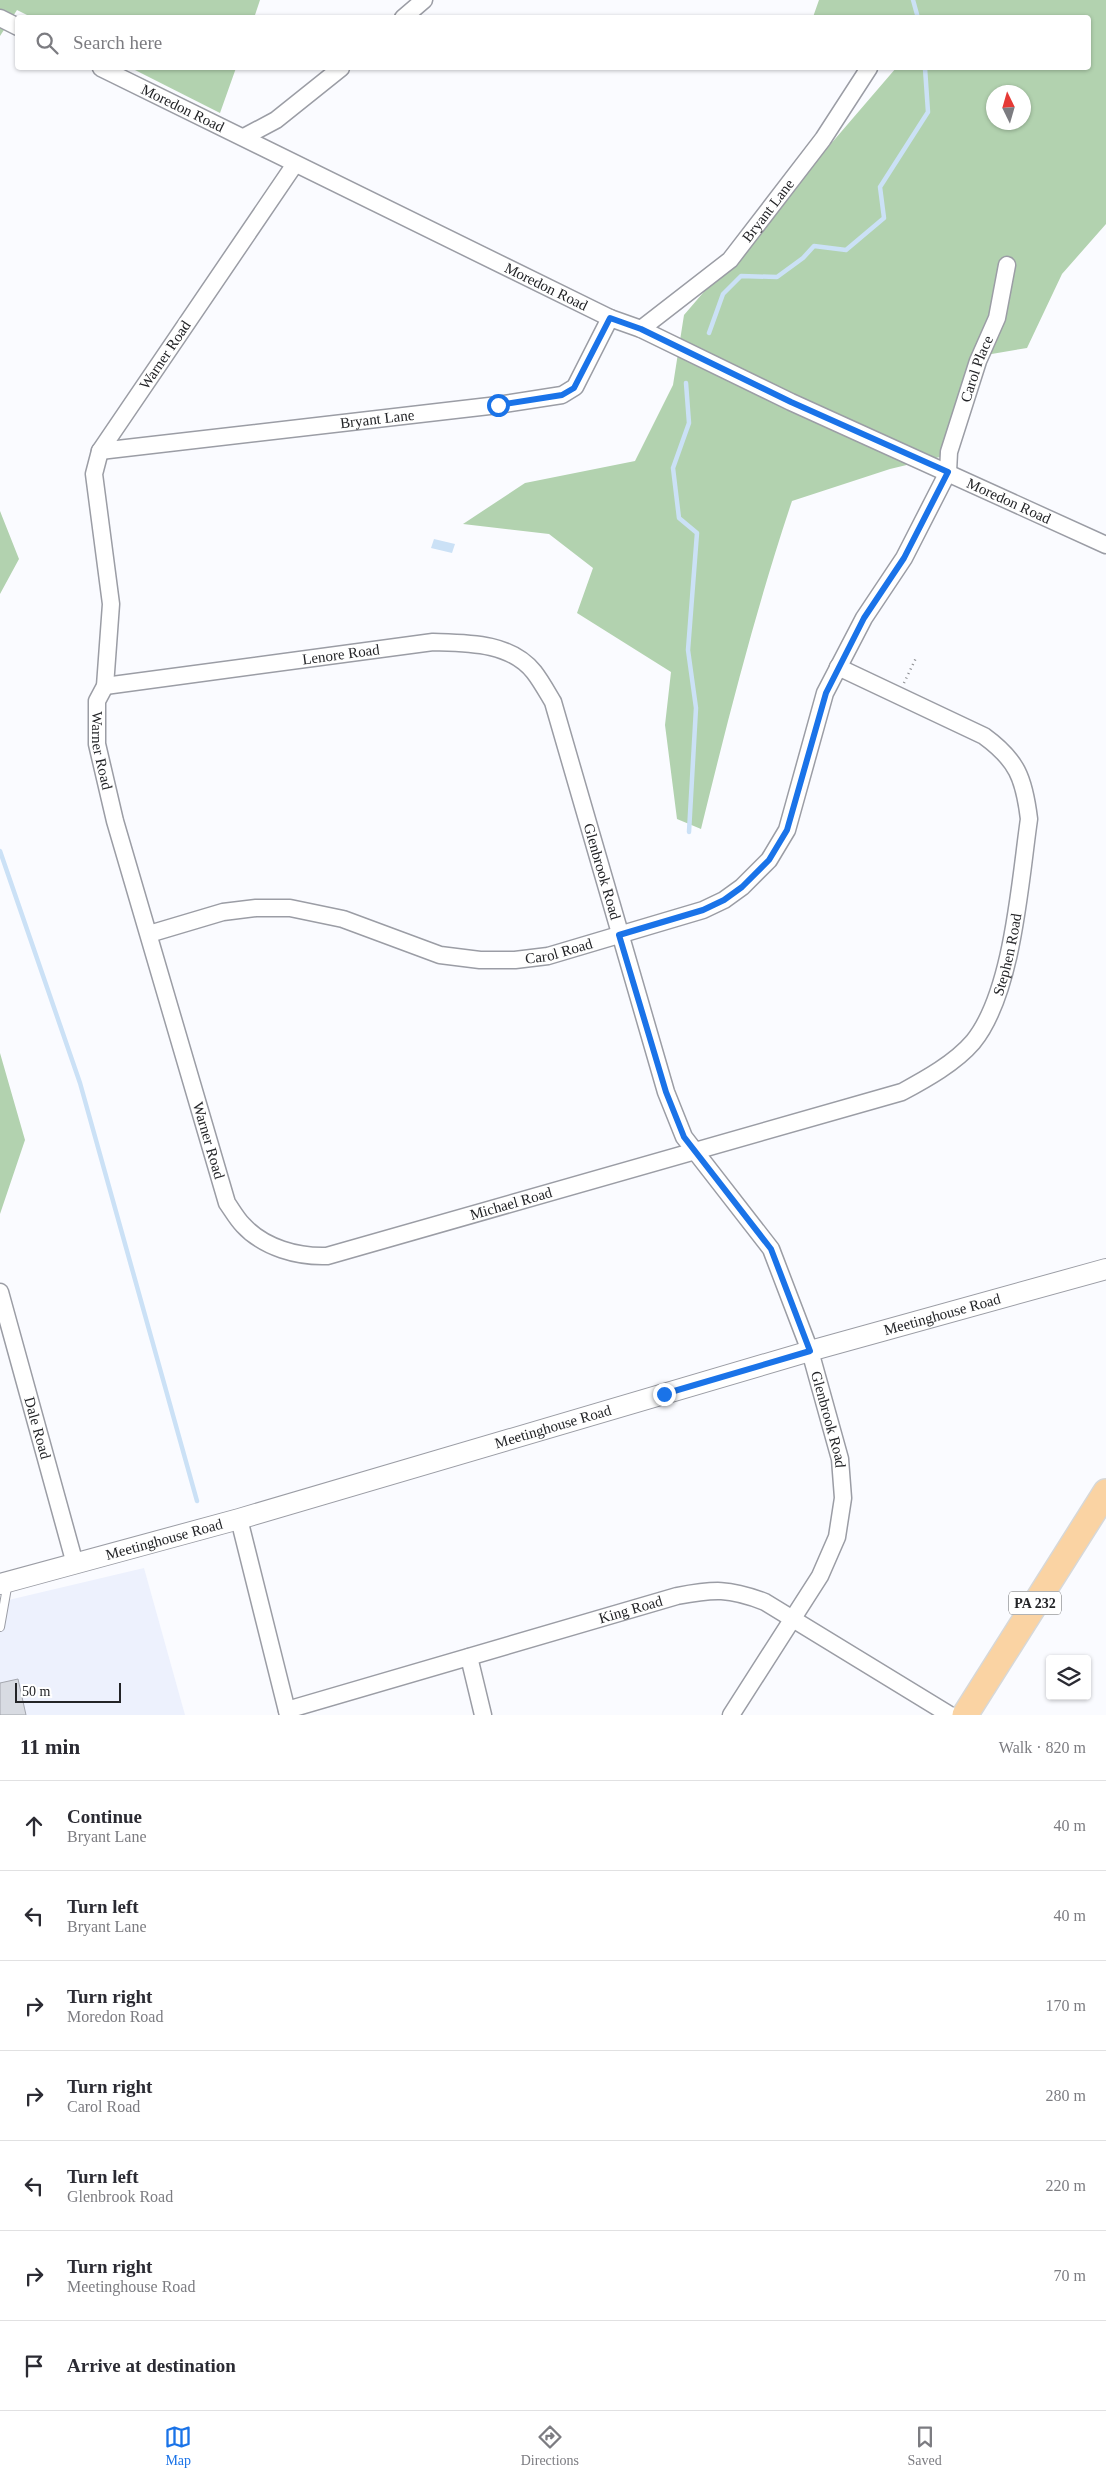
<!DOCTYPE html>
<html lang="en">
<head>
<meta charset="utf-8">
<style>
	body { margin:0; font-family:Georgia,serif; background:#f7f7f7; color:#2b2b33 }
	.controls { position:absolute; right:15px; bottom:15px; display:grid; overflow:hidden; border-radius:5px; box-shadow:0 1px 4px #0004 }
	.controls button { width:45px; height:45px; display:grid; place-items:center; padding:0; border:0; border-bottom:1px solid #e1e1e2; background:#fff; color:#2b2b33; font:25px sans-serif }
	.compass { position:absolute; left:986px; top:85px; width:45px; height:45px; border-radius:50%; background:#fff; box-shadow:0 1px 4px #0004; rotate:355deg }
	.scale { position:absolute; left:15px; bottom:12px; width:106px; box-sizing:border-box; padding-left:5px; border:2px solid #232427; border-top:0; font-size:14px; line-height:18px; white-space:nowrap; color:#232427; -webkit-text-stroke:4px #fff; paint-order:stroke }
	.stop { position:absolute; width:15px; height:15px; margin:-11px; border:4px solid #1a73e8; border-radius:50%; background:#fff }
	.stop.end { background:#1a73e8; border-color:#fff; box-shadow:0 1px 5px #0008 }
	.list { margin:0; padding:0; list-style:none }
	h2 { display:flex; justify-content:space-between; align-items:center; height:65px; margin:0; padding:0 20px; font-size:21px }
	h2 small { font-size:16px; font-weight:400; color:#7c7c81 }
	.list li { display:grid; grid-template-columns:32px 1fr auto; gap:15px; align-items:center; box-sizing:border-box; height:90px; padding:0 20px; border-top:1px solid #e1e1e2 }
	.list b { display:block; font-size:19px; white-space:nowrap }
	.list p { margin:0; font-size:16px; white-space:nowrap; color:#7c7c81 }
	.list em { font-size:16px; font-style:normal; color:#7c7c81 }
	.icon { flex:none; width:28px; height:28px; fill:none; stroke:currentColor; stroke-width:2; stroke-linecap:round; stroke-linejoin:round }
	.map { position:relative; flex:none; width:1106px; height:1715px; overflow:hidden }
	.search { position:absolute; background:#fff; box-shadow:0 1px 4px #0004; left:15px; right:15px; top:15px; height:55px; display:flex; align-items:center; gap:12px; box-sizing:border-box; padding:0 18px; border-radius:5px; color:#7c7c81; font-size:19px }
	.sheet { height:695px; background:#fff }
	nav { display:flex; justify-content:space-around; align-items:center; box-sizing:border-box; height:70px; border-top:1px solid #e1e1e2; background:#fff; font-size:14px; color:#7c7c81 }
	nav a { display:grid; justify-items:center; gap:2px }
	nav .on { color:#1a73e8 }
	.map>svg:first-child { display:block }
	.built { fill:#edf1fd }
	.green { fill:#b2d2af; fill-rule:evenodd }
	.water { fill:#cbe1f6 }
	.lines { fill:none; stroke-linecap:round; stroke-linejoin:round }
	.stream { stroke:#cbe1f6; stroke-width:4.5 }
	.building { fill:#d8dbe2; stroke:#a3a6ad }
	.service-casing { stroke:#9b9da5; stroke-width:10 }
	.minor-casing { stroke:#9b9da5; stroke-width:19 }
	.tertiary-casing { stroke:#9b9da5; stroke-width:22 }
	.primary-casing { stroke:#d7d8d8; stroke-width:28 }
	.path { stroke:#8c8d91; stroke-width:2.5; stroke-dasharray:1 4; stroke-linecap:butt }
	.service { stroke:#fff; stroke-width:8 }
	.minor { stroke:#fff; stroke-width:16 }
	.tertiary { stroke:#fff; stroke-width:20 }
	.primary { stroke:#fad3a3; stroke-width:25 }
	.route { stroke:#1a73e8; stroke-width:6 }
	.labels { text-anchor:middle; stroke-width:4.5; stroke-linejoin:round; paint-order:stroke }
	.shield { fill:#fff; stroke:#656668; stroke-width:1 }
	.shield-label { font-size:14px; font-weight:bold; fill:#232427 }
	.street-label { font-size:15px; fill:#232427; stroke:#fff }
</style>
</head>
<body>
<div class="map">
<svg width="1106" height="1715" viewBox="0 0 1106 1715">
	<rect width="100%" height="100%" fill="#fafbff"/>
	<path class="built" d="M144,1568l41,147h-185v-113z"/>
	<path class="green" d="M0,0h260l-6,18h-221l-16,-8 -17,26z
		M819,0h287v224l-44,50 -35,74 -53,9 -34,100 -50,12 -98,32c-36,107 -64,218 -91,328l-24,-10 -12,-94 6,-53 -94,-59 16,-45 -44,-34 -86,-10 62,-41 110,-22 38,-76 11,-70 212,-247h192v-50l-275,-1zM994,92h30v30h-30z
		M131,68h105l-16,45z
		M0,511l19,48 -19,35z
		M0,1053l25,87 -25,74z"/>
	<path class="water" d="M434,539l21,5 -3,9 -21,-5z"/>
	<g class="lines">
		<path class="stream" d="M913,0l5,18
			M709,333l14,-39 18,-18 36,1 26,-19 11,-12 32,4 38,-32 -4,-31 48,-75 -3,-44
			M686,383l3,40 -16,45 6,50 18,15 -9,117 8,58 -7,124
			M0,851l80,232 117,418"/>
	</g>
	<path class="building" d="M18,1679l8,36h-26v-32z"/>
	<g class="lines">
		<defs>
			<path id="service" d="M0,1627l8,-45"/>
			<g id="minor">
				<path d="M0,18l18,9"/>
				<path d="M403,18l21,-18"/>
				<path id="s1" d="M101,68l509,250 31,11 150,73 315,143"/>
				<path d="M244,137l32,-17 65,-52"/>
				<path id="s2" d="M295,164l-195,287 -6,23 17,130 -6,82 -8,15v43l18,77 112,382c5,7 10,16 16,22 21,23 55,32 84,31l575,-164c24,-13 53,-29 71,-50 40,-49 47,-161 56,-223 -5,-41 -12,-59 -45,-83l-146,-69"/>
				<path id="s3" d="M641,329l89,-69 93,-121 46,-71"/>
				<path id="s4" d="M100,451l398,-46 64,-10 13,-8 35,-69"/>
				<path id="s5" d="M105,686l328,-44c34,1 77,0 101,30 7,9 13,20 19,30l113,390 18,45 87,112 39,102 30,108 3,39 -6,39 -17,39 -89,139"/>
				<path id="s6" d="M149,934l74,-22 33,-4h34l53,11 97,36 40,5h35l33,-4 155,-46 21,-10 18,-13 27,-27 18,-30 38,-137 39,-75 40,-60 44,-86 1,-20 29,-91 19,-43 10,-53"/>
				<path id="s7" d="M0,1292l75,272"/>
				<path d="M239,1519l49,196"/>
				<path d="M469,1657l14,58"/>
				<path id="s8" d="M287,1710l390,-114c37,-7 52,-8 88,6l185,113"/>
			</g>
			<g id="tertiary">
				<path id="s9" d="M0,1584l239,-65 571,-168 296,-82"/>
			</g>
			<path id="primary" d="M965,1715l141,-223"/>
		</defs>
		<use href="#service" class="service-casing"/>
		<use href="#minor" class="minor-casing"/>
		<use href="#tertiary" class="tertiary-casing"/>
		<use href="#primary" class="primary-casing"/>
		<path class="path" d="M904,683l12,-25"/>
		<use href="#service" class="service"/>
		<use href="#minor" class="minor"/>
		<use href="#tertiary" class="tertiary"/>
		<use href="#primary" class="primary"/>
	</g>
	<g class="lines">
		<path class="route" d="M498,405l64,-10 12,-7 36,-70 31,11 150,73 157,70 -44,86 -40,60 -38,75 -39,137 -18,30 -27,27 -18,13 -21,10 -84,25 47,157 18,45 87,112 39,102 -146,43"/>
	</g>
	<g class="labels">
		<rect class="shield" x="1009" y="1591.5" width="52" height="23" rx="4"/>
		<g class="shield-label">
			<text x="1035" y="1608">PA 232</text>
		</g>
		<g class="street-label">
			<text dy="5" stroke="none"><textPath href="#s1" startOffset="91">Moredon Road</textPath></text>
			<text dy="5" stroke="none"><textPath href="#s3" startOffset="175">Bryant Lane</textPath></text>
			<text dy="5" stroke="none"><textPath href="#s1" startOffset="496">Moredon Road</textPath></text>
			<text transform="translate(165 355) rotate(-56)" y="5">Warner Road</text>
			<text dy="5" stroke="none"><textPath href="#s6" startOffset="1194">Carol Place</textPath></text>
			<text dy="5" stroke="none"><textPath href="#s4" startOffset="279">Bryant Lane</textPath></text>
			<text dy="5" stroke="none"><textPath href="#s1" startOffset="1006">Moredon Road</textPath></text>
			<text dy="5" stroke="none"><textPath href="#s5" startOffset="238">Lenore Road</textPath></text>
			<text dy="5" stroke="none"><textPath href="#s2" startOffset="651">Warner Road</textPath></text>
			<text dy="5" stroke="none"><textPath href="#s5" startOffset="652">Glenbrook Road</textPath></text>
			<text dy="5" stroke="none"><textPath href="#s6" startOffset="422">Carol Road</textPath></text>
			<text dy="5" stroke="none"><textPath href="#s2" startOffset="2021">Stephen Road</textPath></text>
			<text dy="5" stroke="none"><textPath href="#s2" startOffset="1056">Warner Road</textPath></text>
			<text dy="5" stroke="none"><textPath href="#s2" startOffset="1432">Michael Road</textPath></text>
			<text dy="5" stroke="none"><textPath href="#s9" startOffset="980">Meetinghouse Road</textPath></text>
			<text dy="5" stroke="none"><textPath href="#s5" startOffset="1252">Glenbrook Road</textPath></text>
			<text dy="5" stroke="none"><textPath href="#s9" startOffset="575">Meetinghouse Road</textPath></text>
			<text dy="5" stroke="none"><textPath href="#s7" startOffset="141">Dale Road</textPath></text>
			<text dy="5" stroke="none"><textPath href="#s9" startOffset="170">Meetinghouse Road</textPath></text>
			<text dy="5" stroke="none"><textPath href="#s8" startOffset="358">King Road</textPath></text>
		</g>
	</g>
</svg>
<div class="controls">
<button><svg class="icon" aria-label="layers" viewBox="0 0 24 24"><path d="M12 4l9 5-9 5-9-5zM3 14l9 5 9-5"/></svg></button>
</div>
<svg class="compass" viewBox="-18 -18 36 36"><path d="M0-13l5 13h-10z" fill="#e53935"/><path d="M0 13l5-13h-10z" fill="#7c7c81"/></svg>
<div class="scale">50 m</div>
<div class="stop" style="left:498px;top:405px"></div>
<div class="stop end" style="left:664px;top:1394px"></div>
<div class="search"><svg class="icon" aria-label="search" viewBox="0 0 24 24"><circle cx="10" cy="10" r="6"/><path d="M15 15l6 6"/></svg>Search here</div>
</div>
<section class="sheet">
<h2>11 min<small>Walk · 820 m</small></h2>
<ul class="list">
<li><svg class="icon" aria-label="ahead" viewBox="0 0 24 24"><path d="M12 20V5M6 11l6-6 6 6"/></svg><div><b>Continue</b><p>Bryant Lane</p></div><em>40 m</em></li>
<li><svg class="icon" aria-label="left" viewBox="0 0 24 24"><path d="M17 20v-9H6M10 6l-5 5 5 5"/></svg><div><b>Turn left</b><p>Bryant Lane</p></div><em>40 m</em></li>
<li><svg class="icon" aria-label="right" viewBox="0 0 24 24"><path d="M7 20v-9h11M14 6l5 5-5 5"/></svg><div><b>Turn right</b><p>Moredon Road</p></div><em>170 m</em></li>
<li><svg class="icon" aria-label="right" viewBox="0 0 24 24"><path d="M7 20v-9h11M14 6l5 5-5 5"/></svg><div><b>Turn right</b><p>Carol Road</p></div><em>280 m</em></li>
<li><svg class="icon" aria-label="left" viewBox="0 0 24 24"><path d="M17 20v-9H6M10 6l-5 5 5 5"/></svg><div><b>Turn left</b><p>Glenbrook Road</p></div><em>220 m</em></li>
<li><svg class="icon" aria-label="right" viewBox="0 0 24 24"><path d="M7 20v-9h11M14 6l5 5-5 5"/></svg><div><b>Turn right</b><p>Meetinghouse Road</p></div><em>70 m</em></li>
<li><svg class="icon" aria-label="arrive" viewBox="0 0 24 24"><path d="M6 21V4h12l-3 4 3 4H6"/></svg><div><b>Arrive at destination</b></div></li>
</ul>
</section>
<nav>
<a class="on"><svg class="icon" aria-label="map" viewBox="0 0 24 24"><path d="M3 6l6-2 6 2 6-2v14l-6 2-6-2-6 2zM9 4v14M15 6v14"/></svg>Map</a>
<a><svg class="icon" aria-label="directions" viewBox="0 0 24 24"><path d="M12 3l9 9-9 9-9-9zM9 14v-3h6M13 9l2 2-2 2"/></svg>Directions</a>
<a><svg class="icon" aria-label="saved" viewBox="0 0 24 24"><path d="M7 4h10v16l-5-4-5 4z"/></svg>Saved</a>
</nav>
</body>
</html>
